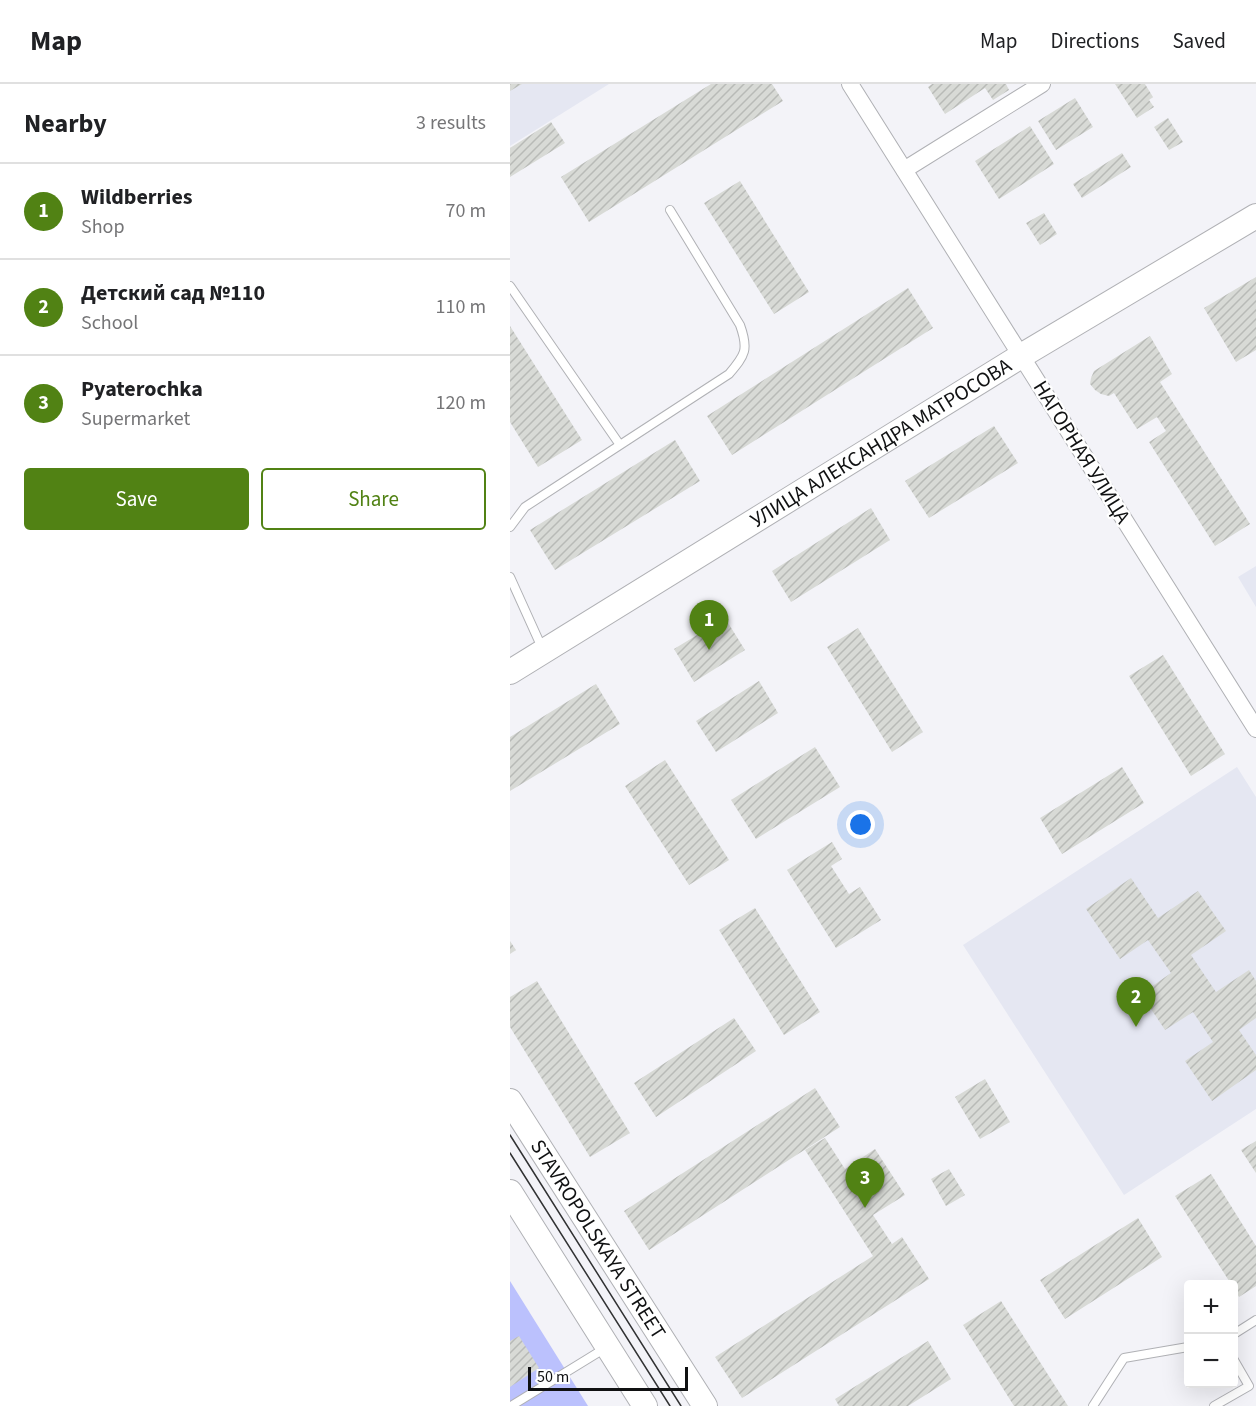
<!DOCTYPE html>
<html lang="en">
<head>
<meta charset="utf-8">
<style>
	body { margin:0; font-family:"Source Sans 3",sans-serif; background:#f2f2f2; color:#202124 }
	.controls { position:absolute; right:18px; bottom:18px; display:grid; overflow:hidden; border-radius:6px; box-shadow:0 6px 24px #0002 }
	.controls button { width:54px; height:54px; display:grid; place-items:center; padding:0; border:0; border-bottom:2px solid #e0e0e0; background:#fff; color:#202124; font:30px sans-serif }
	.scale { position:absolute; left:18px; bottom:15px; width:160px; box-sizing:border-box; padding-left:6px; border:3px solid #101112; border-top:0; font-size:16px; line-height:21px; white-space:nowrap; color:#101112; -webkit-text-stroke:4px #fff; paint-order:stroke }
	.you { position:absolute; left:351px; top:741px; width:21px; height:21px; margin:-15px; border:4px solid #fff; border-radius:50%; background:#1a73e8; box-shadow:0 0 0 9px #1a73e833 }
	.badge { display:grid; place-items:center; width:39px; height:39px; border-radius:50%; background:#518214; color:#fff; font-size:20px; font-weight:700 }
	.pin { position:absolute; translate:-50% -50px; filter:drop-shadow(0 2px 3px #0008) }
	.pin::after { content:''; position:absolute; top:32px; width:21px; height:18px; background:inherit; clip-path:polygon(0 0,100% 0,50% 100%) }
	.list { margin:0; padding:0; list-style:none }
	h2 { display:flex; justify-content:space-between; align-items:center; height:78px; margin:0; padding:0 24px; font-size:26px }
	h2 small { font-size:20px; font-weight:400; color:#757577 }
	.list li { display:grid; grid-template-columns:39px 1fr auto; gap:18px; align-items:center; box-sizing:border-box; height:96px; padding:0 24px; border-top:2px solid #e0e0e0 }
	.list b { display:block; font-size:22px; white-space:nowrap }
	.list p { margin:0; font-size:20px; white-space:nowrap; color:#757577 }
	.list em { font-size:20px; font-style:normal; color:#757577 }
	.actions { display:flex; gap:12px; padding:18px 24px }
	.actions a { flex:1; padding:14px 0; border:2px solid #518214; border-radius:6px; text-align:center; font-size:21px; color:#518214 }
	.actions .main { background:#518214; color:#fff }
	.map { position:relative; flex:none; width:746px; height:1322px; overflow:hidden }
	header { display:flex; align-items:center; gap:36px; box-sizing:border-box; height:84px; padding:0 30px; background:#fff; border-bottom:2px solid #e0e0e0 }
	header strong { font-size:28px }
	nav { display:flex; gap:33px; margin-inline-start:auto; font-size:21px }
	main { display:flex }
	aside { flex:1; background:#fff }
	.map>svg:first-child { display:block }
	.built { fill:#e5e7f2 }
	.grass { fill:#bbc1fd }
	.building { fill:url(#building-hatch) }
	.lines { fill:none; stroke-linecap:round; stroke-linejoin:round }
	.lane-casing { stroke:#b0b1b5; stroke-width:10 }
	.street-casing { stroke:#b0b1b5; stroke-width:18 }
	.secondary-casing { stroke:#b0b1b5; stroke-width:26 }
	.lane { stroke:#fff; stroke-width:8 }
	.street { stroke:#fff; stroke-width:16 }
	.secondary { stroke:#fff; stroke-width:24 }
	.tram { stroke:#313233; stroke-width:1.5 }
	.labels { text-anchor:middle; stroke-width:4.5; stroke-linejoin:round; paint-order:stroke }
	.street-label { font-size:21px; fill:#101112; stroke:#fff }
</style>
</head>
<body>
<header>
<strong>Map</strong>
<nav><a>Map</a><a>Directions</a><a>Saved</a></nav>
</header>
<main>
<aside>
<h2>Nearby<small>3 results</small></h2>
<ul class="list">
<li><span class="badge">1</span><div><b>Wildberries</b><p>Shop</p></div><em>70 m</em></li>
<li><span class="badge">2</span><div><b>Детский сад №110</b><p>School</p></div><em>110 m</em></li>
<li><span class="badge">3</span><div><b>Pyaterochka</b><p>Supermarket</p></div><em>120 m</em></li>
</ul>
<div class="actions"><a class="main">Save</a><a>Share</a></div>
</aside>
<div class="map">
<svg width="746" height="1322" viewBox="0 0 746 1322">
	<defs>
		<pattern id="building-hatch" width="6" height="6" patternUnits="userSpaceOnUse" patternTransform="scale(1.5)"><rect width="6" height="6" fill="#d8dad6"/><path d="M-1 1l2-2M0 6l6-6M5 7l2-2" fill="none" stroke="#b8bab7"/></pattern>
	</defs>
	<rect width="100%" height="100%" fill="#f3f3f8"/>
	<path class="built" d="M0,0h99l-99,62z
		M746,482v41l-18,-30z
		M727,683l19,30v312l-132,86 -161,-250z"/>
	<path class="grass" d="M0,1197l78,125h-78z"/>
	<path class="building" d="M0,0h12l-12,7z
		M201,0h61l11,17 -194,121 -28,-45z
		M422,0h74l3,6 -16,10 -8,-12 -40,26 -17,-27z
		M605,0h30l8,13 -4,3 5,7 -17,11z
		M565,14l18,29 -37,23 -18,-29z
		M658,34l15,24 -14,8 -15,-23z
		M41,38l14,21 -55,34v-29z
		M520,42l24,38 -55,35 -24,-38z
		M612,69l9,14 -49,31 -9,-14z
		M230,97l69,111 -35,22 -70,-111z
		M534,129l13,21 -17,11 -14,-22z
		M746,193v73l-20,12 -32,-54z
		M398,204l25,40 -201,127 -25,-39z
		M0,242l72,114 -44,27 -28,-45z
		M640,252l22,38 -12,8 90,142 -35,22 -66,-104 17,-11 -9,-14 -20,12 -23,-36 -5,3 -8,-2 -6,-4 -5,-6 1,-6 3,-7z
		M484,342l24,37 -89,55 -24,-37z
		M165,356l25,41 -145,89 -25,-40z
		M361,424l19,32 -99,62 -19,-31z
		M215,534l20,32 -51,32 -20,-33z
		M348,544l65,104 -31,20 -65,-105z
		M653,571l62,99 -34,22 -62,-100z
		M249,597l19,32 -62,39 -20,-31z
		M86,600l24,40 -110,67v-54z
		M305,663l25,40 -84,52 -25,-39z
		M155,676l64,100 -40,25 -64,-99z
		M612,683l22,36 -82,51 -22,-36z
		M322,758l10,17 -11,7 18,28 11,-7 21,33 -45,28 -49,-78z
		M621,794l27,40 40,-27 28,40 -35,24 25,37 33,-22 7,11v37l-17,12 17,25v15l-44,31 -27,-40 28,-19 -20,-30 -28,18 -24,-36 30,-21 -23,-33 -28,19 -34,-50z
		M245,824l65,104 -36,23 -65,-105z
		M0,857l6,9 -6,4z
		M27,897l93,152 -40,24 -80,-130v-30z
		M224,934l22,33 -100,66 -22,-34z
		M475,995l25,43 -30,17 -25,-42z
		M305,1004l25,39 -191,123 -25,-39z
		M315,1054l20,31 30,-20 30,46 -32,20 19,29 10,-7 27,42 -187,119 -27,-41 158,-101 -68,-106z
		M746,1057v32l-15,-23z
		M439,1085l16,26 -19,11 -15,-27z
		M701,1090l45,72v40l-17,11 -5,-8v-5h-3l-56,-88z
		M628,1134l24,39 -97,62 -25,-39z
		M491,1217l67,105h-54l-51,-81z
		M9,1252l20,32 -29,19v-46z
		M418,1257l23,38 -43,27h-69l-4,-7z"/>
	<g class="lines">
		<defs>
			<path id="lane" d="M0,202l110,159 -95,62 -15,20
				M110,361l109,-71c16,-19 20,-24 11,-49l-70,-115
				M0,493l33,73
				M724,1250l22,-14
				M1,1322l96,-59
				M583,1322l31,-48 64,-11
				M704,1322l35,-20 -15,-26"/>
			<path id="street" d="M340,0l406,645
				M394,86l138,-86"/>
			<g id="secondary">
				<path id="s1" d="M0,588l511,-316 235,-140"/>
				<path id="s2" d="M0,1017l195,305"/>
				<path d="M0,1108l135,214"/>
			</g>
		</defs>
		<use href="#lane" class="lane-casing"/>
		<use href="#street" class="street-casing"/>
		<use href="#secondary" class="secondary-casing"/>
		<use href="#lane" class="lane"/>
		<use href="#street" class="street"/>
		<use href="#secondary" class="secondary"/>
		<path class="tram" d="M0,1051l171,271
			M0,1069l160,253"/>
	</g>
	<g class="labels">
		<g class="street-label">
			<text dy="7" stroke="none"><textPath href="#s1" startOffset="436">УЛИЦА АЛЕКСАНДРА МАТРОСОВА</textPath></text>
			<text transform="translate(572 368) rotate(58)" y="7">НАГОРНАЯ УЛИЦА</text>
			<text dy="7" stroke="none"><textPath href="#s2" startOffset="164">STAVROPOLSKAYA STREET</textPath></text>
		</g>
	</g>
</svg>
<div class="controls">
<button>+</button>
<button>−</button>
</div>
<div class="scale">50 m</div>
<div class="you"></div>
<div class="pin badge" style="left:199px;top:566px">1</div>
<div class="pin badge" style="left:626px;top:943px">2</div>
<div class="pin badge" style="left:355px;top:1124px">3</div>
</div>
</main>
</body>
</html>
